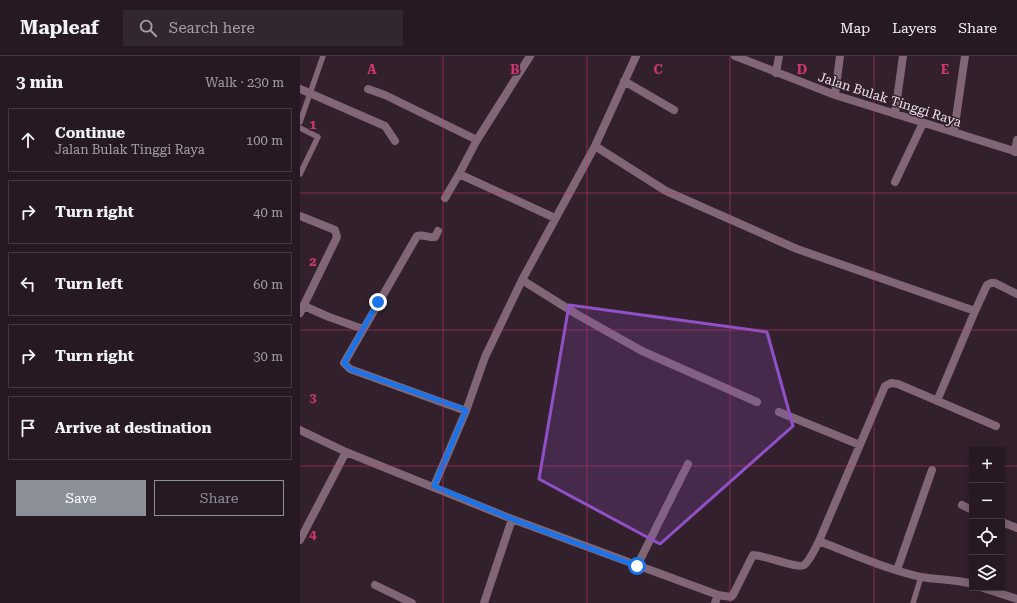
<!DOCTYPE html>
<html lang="en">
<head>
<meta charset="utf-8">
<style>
	body { margin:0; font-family:"Roboto Serif",serif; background:#32262f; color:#f1f3f6 }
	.controls { position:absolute; right:12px; bottom:12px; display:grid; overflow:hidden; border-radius:0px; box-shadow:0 2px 10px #0003 }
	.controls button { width:36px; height:36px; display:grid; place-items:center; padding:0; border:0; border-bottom:1px solid #423840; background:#261922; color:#f1f3f6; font:20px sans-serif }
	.stop { position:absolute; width:12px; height:12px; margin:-9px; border:3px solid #1a73e8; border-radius:50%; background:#fff }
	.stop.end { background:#1a73e8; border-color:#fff; box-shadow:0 1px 4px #0008 }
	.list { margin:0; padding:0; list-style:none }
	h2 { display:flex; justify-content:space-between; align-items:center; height:52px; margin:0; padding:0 16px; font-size:17px }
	h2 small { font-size:13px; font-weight:400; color:#a4a0a5 }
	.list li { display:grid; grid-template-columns:26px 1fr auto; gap:12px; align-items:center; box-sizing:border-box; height:64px; margin:0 8px 8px; padding:0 8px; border:1px solid #423840; border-radius:0px }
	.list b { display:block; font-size:15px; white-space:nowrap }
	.list p { margin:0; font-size:13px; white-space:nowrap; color:#a4a0a5 }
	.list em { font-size:13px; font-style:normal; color:#a4a0a5 }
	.actions { display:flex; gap:8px; padding:12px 16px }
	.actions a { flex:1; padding:9px 0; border:1px solid #8c9099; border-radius:0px; text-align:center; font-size:14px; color:#8c9099 }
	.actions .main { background:#8c9099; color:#fff }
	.icon { flex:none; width:22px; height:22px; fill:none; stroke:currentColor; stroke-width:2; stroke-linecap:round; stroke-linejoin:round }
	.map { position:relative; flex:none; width:717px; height:547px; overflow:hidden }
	header { display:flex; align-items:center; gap:24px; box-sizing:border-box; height:56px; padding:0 20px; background:#261922; border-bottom:1px solid #423840 }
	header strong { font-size:19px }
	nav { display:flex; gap:22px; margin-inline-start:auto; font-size:14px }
	.search { width:280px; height:36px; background:#32262f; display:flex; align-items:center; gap:10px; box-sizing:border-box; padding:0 14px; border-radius:0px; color:#a4a0a5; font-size:15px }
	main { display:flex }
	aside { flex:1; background:#261922 }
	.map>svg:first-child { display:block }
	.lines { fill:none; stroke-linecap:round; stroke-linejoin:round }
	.service { stroke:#806677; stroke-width:5.5 }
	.minor { stroke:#806677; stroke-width:8 }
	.route { stroke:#1a73e8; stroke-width:5 }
	.marked { fill:#9250c8; fill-opacity:0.2; stroke:#9250c8; stroke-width:3; stroke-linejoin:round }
	.grid { fill:none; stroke:#c93670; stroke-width:1; stroke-opacity:0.55 }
	.labels { text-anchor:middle; stroke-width:3; stroke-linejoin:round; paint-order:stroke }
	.street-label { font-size:13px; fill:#eee2ea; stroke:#32212d }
	.grid-label { font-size:13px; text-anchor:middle; font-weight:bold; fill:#c93670; stroke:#32212d; stroke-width:3; stroke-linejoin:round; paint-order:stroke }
</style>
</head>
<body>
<header>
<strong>Mapleaf</strong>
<div class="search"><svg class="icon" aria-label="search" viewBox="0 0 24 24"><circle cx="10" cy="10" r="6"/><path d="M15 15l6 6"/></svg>Search here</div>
<nav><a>Map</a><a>Layers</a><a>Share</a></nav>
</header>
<main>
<aside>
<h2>3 min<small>Walk · 230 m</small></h2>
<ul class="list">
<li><svg class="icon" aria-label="ahead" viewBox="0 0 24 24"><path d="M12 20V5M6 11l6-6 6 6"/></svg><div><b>Continue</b><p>Jalan Bulak Tinggi Raya</p></div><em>100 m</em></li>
<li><svg class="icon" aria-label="right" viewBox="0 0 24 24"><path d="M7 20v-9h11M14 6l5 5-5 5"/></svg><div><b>Turn right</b></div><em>40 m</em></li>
<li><svg class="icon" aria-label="left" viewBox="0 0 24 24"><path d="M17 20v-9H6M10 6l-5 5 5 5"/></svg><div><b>Turn left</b></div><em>60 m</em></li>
<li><svg class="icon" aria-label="right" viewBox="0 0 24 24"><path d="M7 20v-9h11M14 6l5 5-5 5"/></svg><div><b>Turn right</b></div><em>30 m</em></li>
<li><svg class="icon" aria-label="arrive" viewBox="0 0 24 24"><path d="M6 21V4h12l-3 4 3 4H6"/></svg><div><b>Arrive at destination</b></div></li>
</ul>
<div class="actions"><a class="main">Save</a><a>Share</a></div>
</aside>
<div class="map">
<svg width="717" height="547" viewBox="0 0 717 547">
	<rect width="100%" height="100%" fill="#32212d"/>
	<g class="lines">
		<path class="service" d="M0,66l23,-66
			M0,72l18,9 -18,37
			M613,547l8,-26"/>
		<path class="minor" d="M435,0l100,39 182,57
			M476,17l3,-17
			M324,25l50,29
			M0,33l85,37 10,15
			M68,33l17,6 92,45
			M535,39l5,-39
			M595,58l8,-58
			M654,76l11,-76
			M295,90l71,45 131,58 178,62
			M715,96l2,-12
			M159,118l96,44
			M595,126l28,-59
			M145,142l14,-24 18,-34 53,-84
			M0,160l35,14 2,7 -37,76
			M138,175l-3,6c-6,1 -12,-3 -18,-1l-73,127 6,6 116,42
			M222,224l56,35 64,36 115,51
			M4,250l25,11 34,12
			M637,345l38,-90 12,-26 4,-2h4l22,11
			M479,356l81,33
			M0,374l46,22 166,67 206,76 13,2 2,-2 20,-40c11,0 45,14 51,10 5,-3 12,-18 15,-24l66,-155 6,-3 7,1 98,42
			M134,430l32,-75 19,-54 37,-77 73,-134 41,-90
			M662,449l10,5
			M702,466l15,6
			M0,484l46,-88
			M519,485c33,13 67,28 102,36 17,3 34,2 51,7
			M337,510l51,-102
			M597,514l35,-100
			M75,529l37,18
			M683,532l34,11
			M184,547l28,-84
			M415,547l3,-8"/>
	</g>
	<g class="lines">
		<path class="route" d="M78,246l-34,61 6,6 116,41 -32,76 78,33 125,47"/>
	</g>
	<path class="marked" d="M269,249l198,27 26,94 -133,118 -121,-65z"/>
	<path class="grid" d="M143,0v547M287,0v547M430,0v547M574,0v547M0,137h717M0,274h717M0,410h672M702,410h15"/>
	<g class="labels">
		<g class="street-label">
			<text transform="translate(590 43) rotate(18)" y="5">Jalan Bulak Tinggi Raya</text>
		</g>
	</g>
	<g class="grid-label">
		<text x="72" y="18">A</text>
		<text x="215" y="18">B</text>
		<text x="358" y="18">C</text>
		<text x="502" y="18">D</text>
		<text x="645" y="18">E</text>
		<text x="13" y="73">1</text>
		<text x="13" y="210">2</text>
		<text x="13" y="346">3</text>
		<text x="13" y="483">4</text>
	</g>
</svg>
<div class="controls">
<button>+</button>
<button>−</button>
<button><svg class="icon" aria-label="locate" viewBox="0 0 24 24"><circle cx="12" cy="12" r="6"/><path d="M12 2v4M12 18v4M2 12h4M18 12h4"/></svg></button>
<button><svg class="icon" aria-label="layers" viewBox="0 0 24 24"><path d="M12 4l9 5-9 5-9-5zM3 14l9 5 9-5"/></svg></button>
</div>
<div class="stop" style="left:337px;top:510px"></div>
<div class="stop end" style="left:78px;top:246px"></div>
</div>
</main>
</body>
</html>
